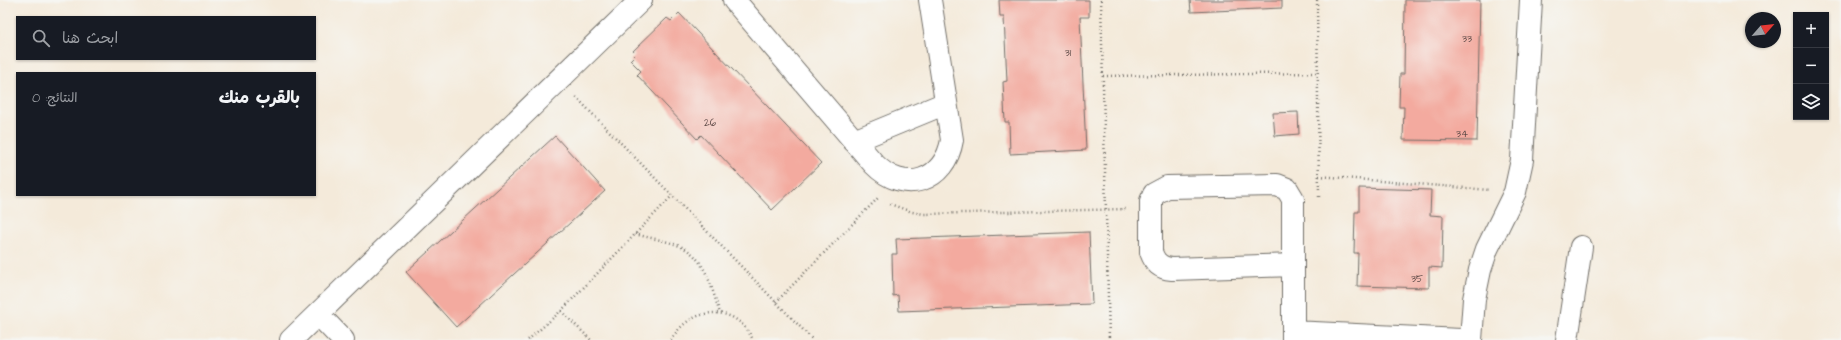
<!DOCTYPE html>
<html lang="ar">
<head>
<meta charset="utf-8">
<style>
	body { margin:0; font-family:"Architects Daughter","Playpen Sans Arabic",sans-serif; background:#242831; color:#f1f3f6; direction:rtl }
	.controls { position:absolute; right:12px; top:12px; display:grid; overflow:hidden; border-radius:0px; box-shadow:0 1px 3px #0004 }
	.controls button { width:36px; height:36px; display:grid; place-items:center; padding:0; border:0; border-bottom:1px solid #363941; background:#171b24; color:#f1f3f6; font:20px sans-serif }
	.compass { position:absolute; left:1745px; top:12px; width:36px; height:36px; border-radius:50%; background:#171b24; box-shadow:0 1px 3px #0004; rotate:62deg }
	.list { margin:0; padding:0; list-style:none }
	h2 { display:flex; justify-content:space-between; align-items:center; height:52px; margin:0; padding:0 16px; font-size:17px }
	h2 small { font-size:13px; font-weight:400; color:#9ea1a6 }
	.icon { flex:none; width:22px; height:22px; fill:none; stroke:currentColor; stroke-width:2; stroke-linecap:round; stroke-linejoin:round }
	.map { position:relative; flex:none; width:1841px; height:340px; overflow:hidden; direction:ltr }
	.search { position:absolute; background:#171b24; box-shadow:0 1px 3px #0004; left:16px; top:16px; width:300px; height:44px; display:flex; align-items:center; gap:10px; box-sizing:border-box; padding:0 14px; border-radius:0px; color:#9ea1a6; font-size:15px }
	.panel { position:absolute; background:#171b24; box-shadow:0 1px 3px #0004; left:16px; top:72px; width:300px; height:124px; border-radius:0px; direction:rtl }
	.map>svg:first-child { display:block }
	.building { fill:#f3aa9f }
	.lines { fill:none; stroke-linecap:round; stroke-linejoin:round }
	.minor-casing { stroke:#716e68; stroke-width:24 }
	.path { stroke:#716e68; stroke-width:2.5; stroke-dasharray:1 3; stroke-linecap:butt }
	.minor { stroke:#fff; stroke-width:22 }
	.labels { text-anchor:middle; stroke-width:4; stroke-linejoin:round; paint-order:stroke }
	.number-label { font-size:10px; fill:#5d4b48 }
</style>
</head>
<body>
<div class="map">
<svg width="1841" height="340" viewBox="0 0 1841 340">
	<rect width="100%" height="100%" fill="#f6f6f2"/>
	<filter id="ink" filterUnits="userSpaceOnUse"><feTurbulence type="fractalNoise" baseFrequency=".025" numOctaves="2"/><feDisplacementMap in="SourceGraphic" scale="8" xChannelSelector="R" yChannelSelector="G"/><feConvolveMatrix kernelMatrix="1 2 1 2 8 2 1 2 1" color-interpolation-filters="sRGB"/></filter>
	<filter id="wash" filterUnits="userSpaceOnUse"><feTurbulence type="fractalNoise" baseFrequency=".012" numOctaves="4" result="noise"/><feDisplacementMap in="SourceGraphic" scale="16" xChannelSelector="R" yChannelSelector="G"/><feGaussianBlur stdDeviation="0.9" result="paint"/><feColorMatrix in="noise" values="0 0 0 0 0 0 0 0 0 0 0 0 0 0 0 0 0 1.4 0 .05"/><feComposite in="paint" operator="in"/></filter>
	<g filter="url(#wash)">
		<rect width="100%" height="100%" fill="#f4eada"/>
		<g id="blocks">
			<path class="building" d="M999,0h90v17h-9l6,133 -76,4 -1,-32h-4l-2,-40 4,-1 -3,-64h-4z
				M1190,0h92v8l-91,4z
				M1405,0h75l-3,141 -74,-1 1,-33h-5l1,-33h4z
				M679,13l142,150 -49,47 -71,-75 -4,4 -60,-64 4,-4 -11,-11 5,-5 -3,-3 35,-34 4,3z
				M1298,112l1,22 -24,2 -2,-23z
				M555,136l50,55 -149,136 -50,-55z
				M1359,188l72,2 -1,25 13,1 -1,52 -13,-1v21l-72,-2 1,-33h-4l1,-41h4z
				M1089,232l3,72 -193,7 -1,-16 -5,1 -1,-42h5l-1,-15z"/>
		</g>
	</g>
	<g filter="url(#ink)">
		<use href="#blocks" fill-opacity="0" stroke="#716e68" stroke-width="1"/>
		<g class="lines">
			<defs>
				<path id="minor" d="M734,0l140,164c30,31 71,18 78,-24l-22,-140
					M854,141l92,-38
					M318,314l25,26
					M1293,332l168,8
					M291,340l350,-340
					M1293,340v-141l-6,-10 -10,-4 -110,2 -13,7 -3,7v51c4,11 9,16 21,17l121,-4
					M1471,340l3,-41 6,-29 7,-21 28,-57 7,-32 9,-160
					M1567,340l14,-93"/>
			</defs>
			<use href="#minor" class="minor-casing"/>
			<path class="path" d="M1101,0l8,340
				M1317,0l2,197
				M1103,76l214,-3
				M576,97l237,243
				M1319,176l171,14
				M890,204l22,8 12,2 203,-5
				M635,234c14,4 29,6 42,11 29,10 34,43 43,68
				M776,302l103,-105
				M561,311l30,29
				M528,340l33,-29 111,-115
				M671,340c19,-34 65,-38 82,0"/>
			<use href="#minor" class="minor"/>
		</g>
	</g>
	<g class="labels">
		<g class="number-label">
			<text x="1467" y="42">33</text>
			<text x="1068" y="56">31</text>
			<text x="710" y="126">26</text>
			<text x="1462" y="137">34</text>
			<text x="1417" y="282">35</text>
		</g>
	</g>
</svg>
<div class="controls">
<button>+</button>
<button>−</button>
<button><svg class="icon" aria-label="layers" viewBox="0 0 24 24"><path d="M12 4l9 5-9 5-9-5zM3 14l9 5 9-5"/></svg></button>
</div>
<svg class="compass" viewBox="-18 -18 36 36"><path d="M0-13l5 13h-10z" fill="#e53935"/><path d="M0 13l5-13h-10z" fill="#9ea1a6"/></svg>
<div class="search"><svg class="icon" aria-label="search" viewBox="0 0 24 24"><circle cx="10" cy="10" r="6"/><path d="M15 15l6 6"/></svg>ابحث هنا</div>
<section class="panel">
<h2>بالقرب منك<small>النتائج: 0</small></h2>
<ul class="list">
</ul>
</section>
</div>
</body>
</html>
